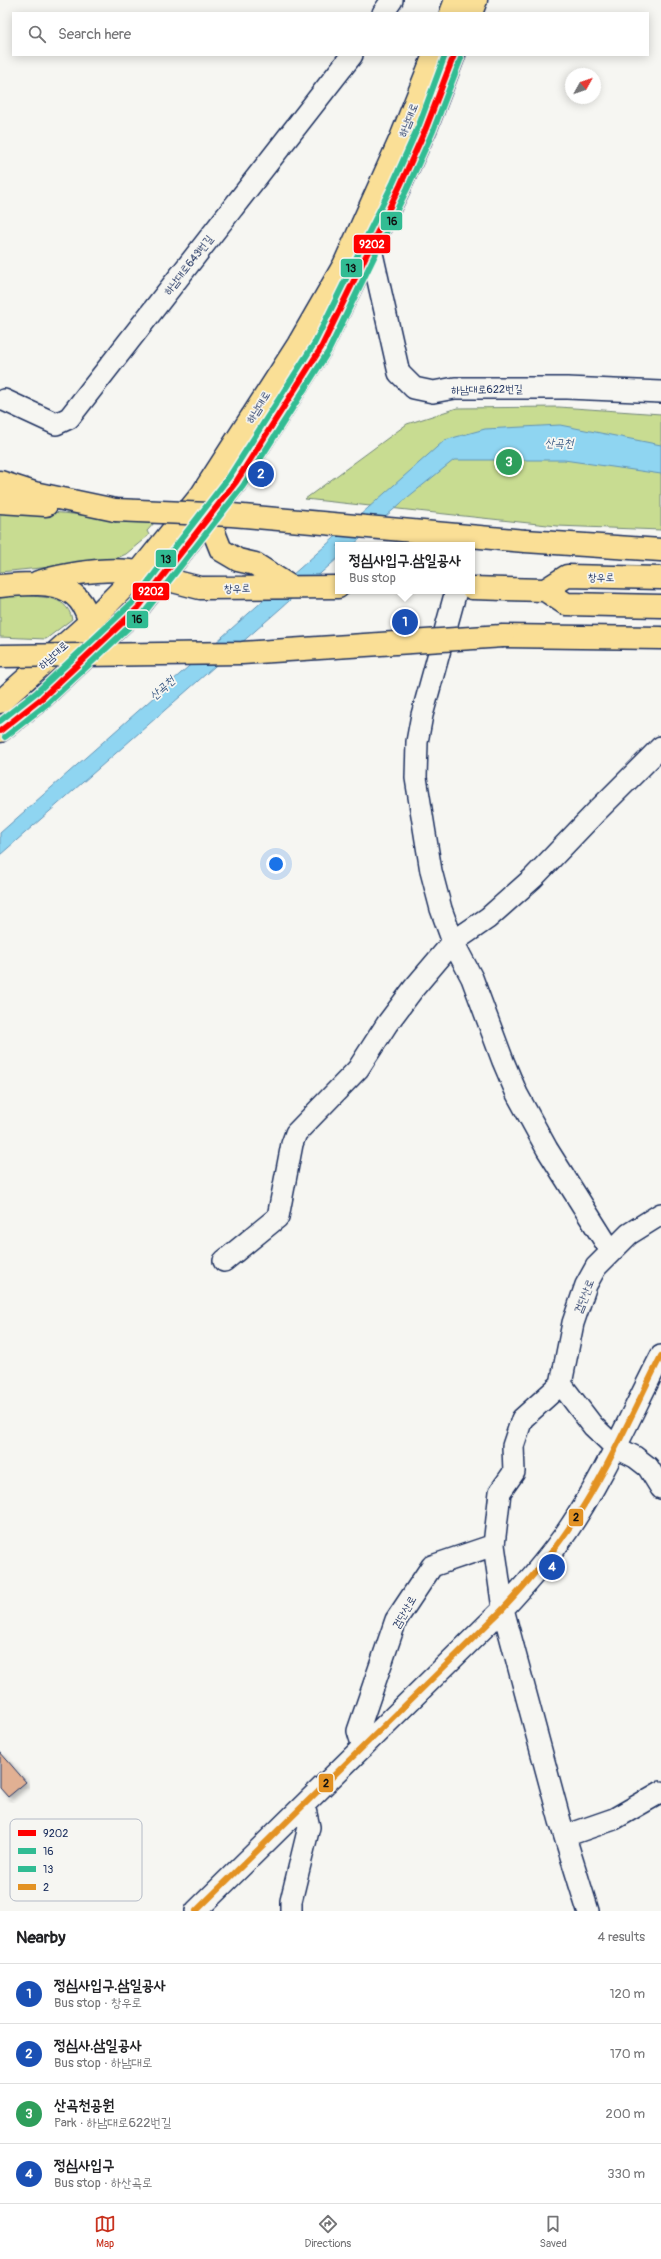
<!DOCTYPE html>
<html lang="en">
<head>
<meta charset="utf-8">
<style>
	body { margin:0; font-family:Pangolin,"Poor Story",sans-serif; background:#f2f2f2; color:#202124 }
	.compass { position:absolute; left:565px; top:68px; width:36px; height:36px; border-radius:50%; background:#fff; box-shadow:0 2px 10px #0003; rotate:50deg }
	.you { position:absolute; left:276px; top:864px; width:14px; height:14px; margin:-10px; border:3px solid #fff; border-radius:50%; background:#1a73e8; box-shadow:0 0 0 6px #1a73e833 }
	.badge { display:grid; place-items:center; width:26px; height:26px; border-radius:50%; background:#c8321e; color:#fff; font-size:13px; font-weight:700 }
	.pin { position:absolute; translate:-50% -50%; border:2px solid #fff; box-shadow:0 1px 4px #0006 }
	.popup { position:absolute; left:335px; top:542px; width:140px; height:52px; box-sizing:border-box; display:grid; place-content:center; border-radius:0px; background:#fff; filter:drop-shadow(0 1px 3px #0005); font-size:13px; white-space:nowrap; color:#757577 }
	.popup b { font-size:15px; color:#202124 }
	.popup::after { content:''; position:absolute; left:50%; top:100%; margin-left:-8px; border:8px solid transparent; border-top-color:#fff }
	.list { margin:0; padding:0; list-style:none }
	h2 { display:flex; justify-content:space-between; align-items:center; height:52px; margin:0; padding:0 16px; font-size:17px }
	h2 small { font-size:13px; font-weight:400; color:#757577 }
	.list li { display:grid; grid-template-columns:26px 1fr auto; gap:12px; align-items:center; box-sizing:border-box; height:60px; padding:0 16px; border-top:1px solid #e0e0e0 }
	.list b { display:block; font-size:15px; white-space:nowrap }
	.list p { margin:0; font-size:13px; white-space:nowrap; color:#757577 }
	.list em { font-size:13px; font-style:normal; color:#757577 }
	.icon { flex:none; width:22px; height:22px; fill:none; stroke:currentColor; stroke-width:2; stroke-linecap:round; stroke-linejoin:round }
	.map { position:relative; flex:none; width:661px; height:1911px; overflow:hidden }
	.search { position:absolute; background:#fff; box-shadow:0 2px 10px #0003; left:12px; right:12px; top:12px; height:44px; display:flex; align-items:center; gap:10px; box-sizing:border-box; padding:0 14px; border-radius:0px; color:#757577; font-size:15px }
	.sheet { height:292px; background:#fff }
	nav { display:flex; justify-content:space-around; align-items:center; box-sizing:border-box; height:56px; border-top:1px solid #e0e0e0; background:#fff; font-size:11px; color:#757577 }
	nav a { display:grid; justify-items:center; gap:2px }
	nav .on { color:#c8321e }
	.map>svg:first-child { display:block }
	.green { fill:#c8dc91; stroke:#728678 }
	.water { fill:#8fd5f1; stroke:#6193b6 }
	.building { fill:#e1b093; stroke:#1b2f5e; filter:url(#shadow) }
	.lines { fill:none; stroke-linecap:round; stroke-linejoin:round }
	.minor-casing { stroke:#1b2f5e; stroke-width:24 }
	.major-casing { stroke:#1b2f5e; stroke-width:25 }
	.highway-casing { stroke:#1b2f5e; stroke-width:25 }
	.minor { stroke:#f6f6f2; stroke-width:21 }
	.major { stroke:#fadf96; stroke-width:22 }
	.highway { stroke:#fadf96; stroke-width:22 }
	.highway-bridge-casing { stroke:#1b2f5e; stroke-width:25; stroke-linecap:butt }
	.highway-bridge { stroke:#fadf96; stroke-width:22 }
	.bus-1-casing { stroke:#f6f6f2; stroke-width:9 }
	.bus-2-casing { stroke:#f6f6f2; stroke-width:9 }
	.bus-3-casing { stroke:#f6f6f2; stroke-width:9 }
	.bus-4-casing { stroke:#f6f6f2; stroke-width:9 }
	.bus-1 { stroke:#f00; stroke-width:6 }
	.bus-2 { stroke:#31bc93; stroke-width:6 }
	.bus-3 { stroke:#31bc93; stroke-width:6 }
	.bus-4 { stroke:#e39223; stroke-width:6 }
	.labels { text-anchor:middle; stroke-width:3.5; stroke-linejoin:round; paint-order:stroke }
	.street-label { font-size:11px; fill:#1b2f5e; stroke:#f6f6f2 }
	.water-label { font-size:12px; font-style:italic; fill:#385883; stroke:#f6f6f2 }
	.key { fill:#f6f6f2; stroke:#b4bac6; stroke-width:1 }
	.key-label { font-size:11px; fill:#1b2f5e }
	.line-badge { stroke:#f6f6f2; stroke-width:1.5 }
	.badge-label { font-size:11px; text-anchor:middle; font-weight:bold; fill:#fff }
	.pale-badge-label { font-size:11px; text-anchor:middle; font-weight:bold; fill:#111 }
</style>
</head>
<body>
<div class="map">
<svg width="661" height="1911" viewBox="0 0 661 1911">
	<defs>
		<filter id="shadow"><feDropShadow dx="3.5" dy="3.5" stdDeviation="2" flood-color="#0004"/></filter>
	</defs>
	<rect width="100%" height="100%" fill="#f6f6f2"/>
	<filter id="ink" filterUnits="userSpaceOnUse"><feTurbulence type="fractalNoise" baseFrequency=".025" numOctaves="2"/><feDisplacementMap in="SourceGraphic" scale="8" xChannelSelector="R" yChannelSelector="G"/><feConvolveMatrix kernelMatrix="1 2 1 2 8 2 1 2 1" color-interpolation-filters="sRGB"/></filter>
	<g filter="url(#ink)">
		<path class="green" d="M559,407l102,7v116l-104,-4 -252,-27 102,-75 50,-16z
			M0,507l155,15 -8,9 2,4 -23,19 -15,7 -111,11z
			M18,594c19,5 48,-2 54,25l-26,20 -46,-2v-40z"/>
		<path class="water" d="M560,425l101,20v29l-97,-14h-110l-46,37 -55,48h-15v13l-338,297v-22l445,-393 40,-11z"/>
		<path class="building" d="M0,1752l26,30 -18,15 -8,-9z"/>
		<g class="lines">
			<defs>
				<path id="minor" d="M383,13l9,-13
					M371,249l28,124 15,15 19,4 22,-4h112l94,4
					M4,400l52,24 13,-6 283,-363
					M456,591l-34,124 -5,27 -1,36 15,93 10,38 12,33 19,36 31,83 14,33 30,55 64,102
					M224,1261l54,-44 14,-73 4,-11 62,-64 29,-45 27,-36 39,-46 35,-24 45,-40 64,-67 64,-64
					M561,1384l32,42 22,21 20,10 13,10 13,21
					M494,1545l9,64 57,212 28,90
					M363,1747l-5,-16 38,-111 36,-54 62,-21 6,-53 14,-20 -1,-26 9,-27 39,-35 12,-61 13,-38 10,-18 33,-33 32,-20
					M565,1836l49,-17 47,-27
					M196,1911l307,-302c23,-25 46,-51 65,-79 37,-55 63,-116 93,-174
					M291,1911v-10l18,-74 -5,-22"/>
				<path id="major" d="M451,13l5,-13
					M471,13l5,-13
					M219,506l-6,24 8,20 17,10 17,4 36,23
					M149,575l51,13 138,-1
					M472,588l73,2 21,14 95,2
					M545,590l22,-14 94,2
					M0,702l90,-80 49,-50 63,-78 96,-149 46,-80 57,-127 33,-83
					M0,731l42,-33 96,-90 98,-126 85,-134 79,-162 26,-58 28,-73"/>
				<path id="highway" d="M0,482l34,11 81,17
					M0,502l46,3
					M525,541l136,9
					M38,582c33,-9 67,-15 101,-10
					M0,586c56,-6 95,-3 91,66
					M503,636l158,2"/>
			</defs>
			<use href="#minor" class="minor-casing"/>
			<use href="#major" class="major-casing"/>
			<use href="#highway" class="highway-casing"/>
			<use href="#minor" class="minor"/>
			<use href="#major" class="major"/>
			<use href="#highway" class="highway"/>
			<defs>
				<path id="highway-bridge" d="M115,510l117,5 293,26
					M0,656l242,-3 261,-17"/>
			</defs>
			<use href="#highway-bridge" class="highway-bridge-casing"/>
			<use href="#highway-bridge" class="highway-bridge"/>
			<defs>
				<path id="bus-1" d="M0,731l42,-33 96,-90 98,-126 85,-134 79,-162 26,-58 28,-73"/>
				<path id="bus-2" d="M5,737l42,-33 97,-91 99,-127 85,-134 79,-163 26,-58 28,-73"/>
				<path id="bus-3" d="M0,721l37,-29 95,-89 97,-126 85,-133 79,-161 26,-58 26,-70"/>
				<path id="bus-4" d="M196,1911l307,-302c23,-25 45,-50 64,-78 38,-54 64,-116 94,-175"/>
			</defs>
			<use href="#bus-1" class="bus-1-casing"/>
			<use href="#bus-2" class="bus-2-casing"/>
			<use href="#bus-3" class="bus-3-casing"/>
			<use href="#bus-4" class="bus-4-casing"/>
			<use href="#bus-1" class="bus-1"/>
			<use href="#bus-2" class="bus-2"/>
			<use href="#bus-3" class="bus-3"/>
			<use href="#bus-4" class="bus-4"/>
		</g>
	</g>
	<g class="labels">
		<g class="street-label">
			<text transform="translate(408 120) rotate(-68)" y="4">하남대로</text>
			<text transform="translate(188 265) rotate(-52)" y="4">하남대로643번길</text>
			<text transform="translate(487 389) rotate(-1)" y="4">하남대로622번길</text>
			<text transform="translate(258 407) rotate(-58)" y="4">하남대로</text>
			<text transform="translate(601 577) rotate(1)" y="4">창우로</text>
			<text transform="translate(237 588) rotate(-1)" y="4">창우로</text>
			<text transform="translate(53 655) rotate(-42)" y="4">하남대로</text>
			<text transform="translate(584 1296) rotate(-68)" y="4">검단산로</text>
			<text transform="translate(404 1612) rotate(-60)" y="4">검단산로</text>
		</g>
		<g class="water-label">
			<text x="559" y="447">산곡천</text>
			<text transform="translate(162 688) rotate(-42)" y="4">산곡천</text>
		</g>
	</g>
	<rect x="10" y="1819" width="132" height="82" rx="6" class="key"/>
	<rect x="18" y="1830" width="18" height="6" fill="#f00"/>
	<rect x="18" y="1848" width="18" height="6" fill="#31bc93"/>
	<rect x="18" y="1866" width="18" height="6" fill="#31bc93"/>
	<rect x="18" y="1884" width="18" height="6" fill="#e39223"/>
	<g class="key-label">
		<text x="43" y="1837">9202</text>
		<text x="43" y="1855">16</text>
		<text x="43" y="1873">13</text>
		<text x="43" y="1891">2</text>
	</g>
	<g class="line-badge">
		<rect x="380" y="211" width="23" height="20" rx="4" fill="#31bc93"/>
		<rect x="353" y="234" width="38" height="20" rx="4" fill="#f00"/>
		<rect x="340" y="258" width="23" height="20" rx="4" fill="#31bc93"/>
		<rect x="155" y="549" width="22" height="19" rx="4" fill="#31bc93"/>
		<rect x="132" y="582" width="38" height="19" rx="4" fill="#f00"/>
		<rect x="126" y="610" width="23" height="19" rx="4" fill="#31bc93"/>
		<rect x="568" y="1508" width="16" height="19" rx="4" fill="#e39223"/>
		<rect x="318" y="1773" width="16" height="20" rx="4" fill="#e39223"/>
	</g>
	<g class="badge-label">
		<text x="372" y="248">9202</text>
		<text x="151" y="595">9202</text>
	</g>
	<g class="pale-badge-label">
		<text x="392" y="225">16</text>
		<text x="351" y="272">13</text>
		<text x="166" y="563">13</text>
		<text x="137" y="623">16</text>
		<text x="576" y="1521">2</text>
		<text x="326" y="1787">2</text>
	</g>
</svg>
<svg class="compass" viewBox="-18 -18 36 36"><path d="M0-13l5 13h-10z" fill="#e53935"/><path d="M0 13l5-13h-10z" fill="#757577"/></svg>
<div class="you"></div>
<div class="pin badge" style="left:405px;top:622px;background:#1a4fb4">1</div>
<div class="popup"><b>정심사입구.삼일공사</b>Bus stop</div>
<div class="pin badge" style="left:261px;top:474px;background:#1a4fb4">2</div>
<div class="pin badge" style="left:509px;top:462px;background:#2e9e5b">3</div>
<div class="pin badge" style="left:552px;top:1567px;background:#1a4fb4">4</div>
<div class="search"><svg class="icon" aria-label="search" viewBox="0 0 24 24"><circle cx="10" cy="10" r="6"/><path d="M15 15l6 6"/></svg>Search here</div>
</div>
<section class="sheet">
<h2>Nearby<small>4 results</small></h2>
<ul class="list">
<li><span class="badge" style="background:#1a4fb4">1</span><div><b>정심사입구.삼일공사</b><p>Bus stop · 창우로</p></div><em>120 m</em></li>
<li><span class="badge" style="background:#1a4fb4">2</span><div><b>정심사.삼일공사</b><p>Bus stop · 하남대로</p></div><em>170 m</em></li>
<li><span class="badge" style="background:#2e9e5b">3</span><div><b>산곡천공원</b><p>Park · 하남대로622번길</p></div><em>200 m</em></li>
<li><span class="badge" style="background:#1a4fb4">4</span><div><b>정심사입구</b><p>Bus stop · 하산곡로</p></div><em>330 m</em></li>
</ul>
</section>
<nav>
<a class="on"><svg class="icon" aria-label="map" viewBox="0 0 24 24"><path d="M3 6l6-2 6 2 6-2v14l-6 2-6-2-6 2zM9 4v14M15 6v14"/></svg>Map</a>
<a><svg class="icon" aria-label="directions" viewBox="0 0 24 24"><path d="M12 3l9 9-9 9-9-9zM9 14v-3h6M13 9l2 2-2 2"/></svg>Directions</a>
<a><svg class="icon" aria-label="saved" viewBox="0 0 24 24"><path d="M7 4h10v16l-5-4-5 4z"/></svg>Saved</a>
</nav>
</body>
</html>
